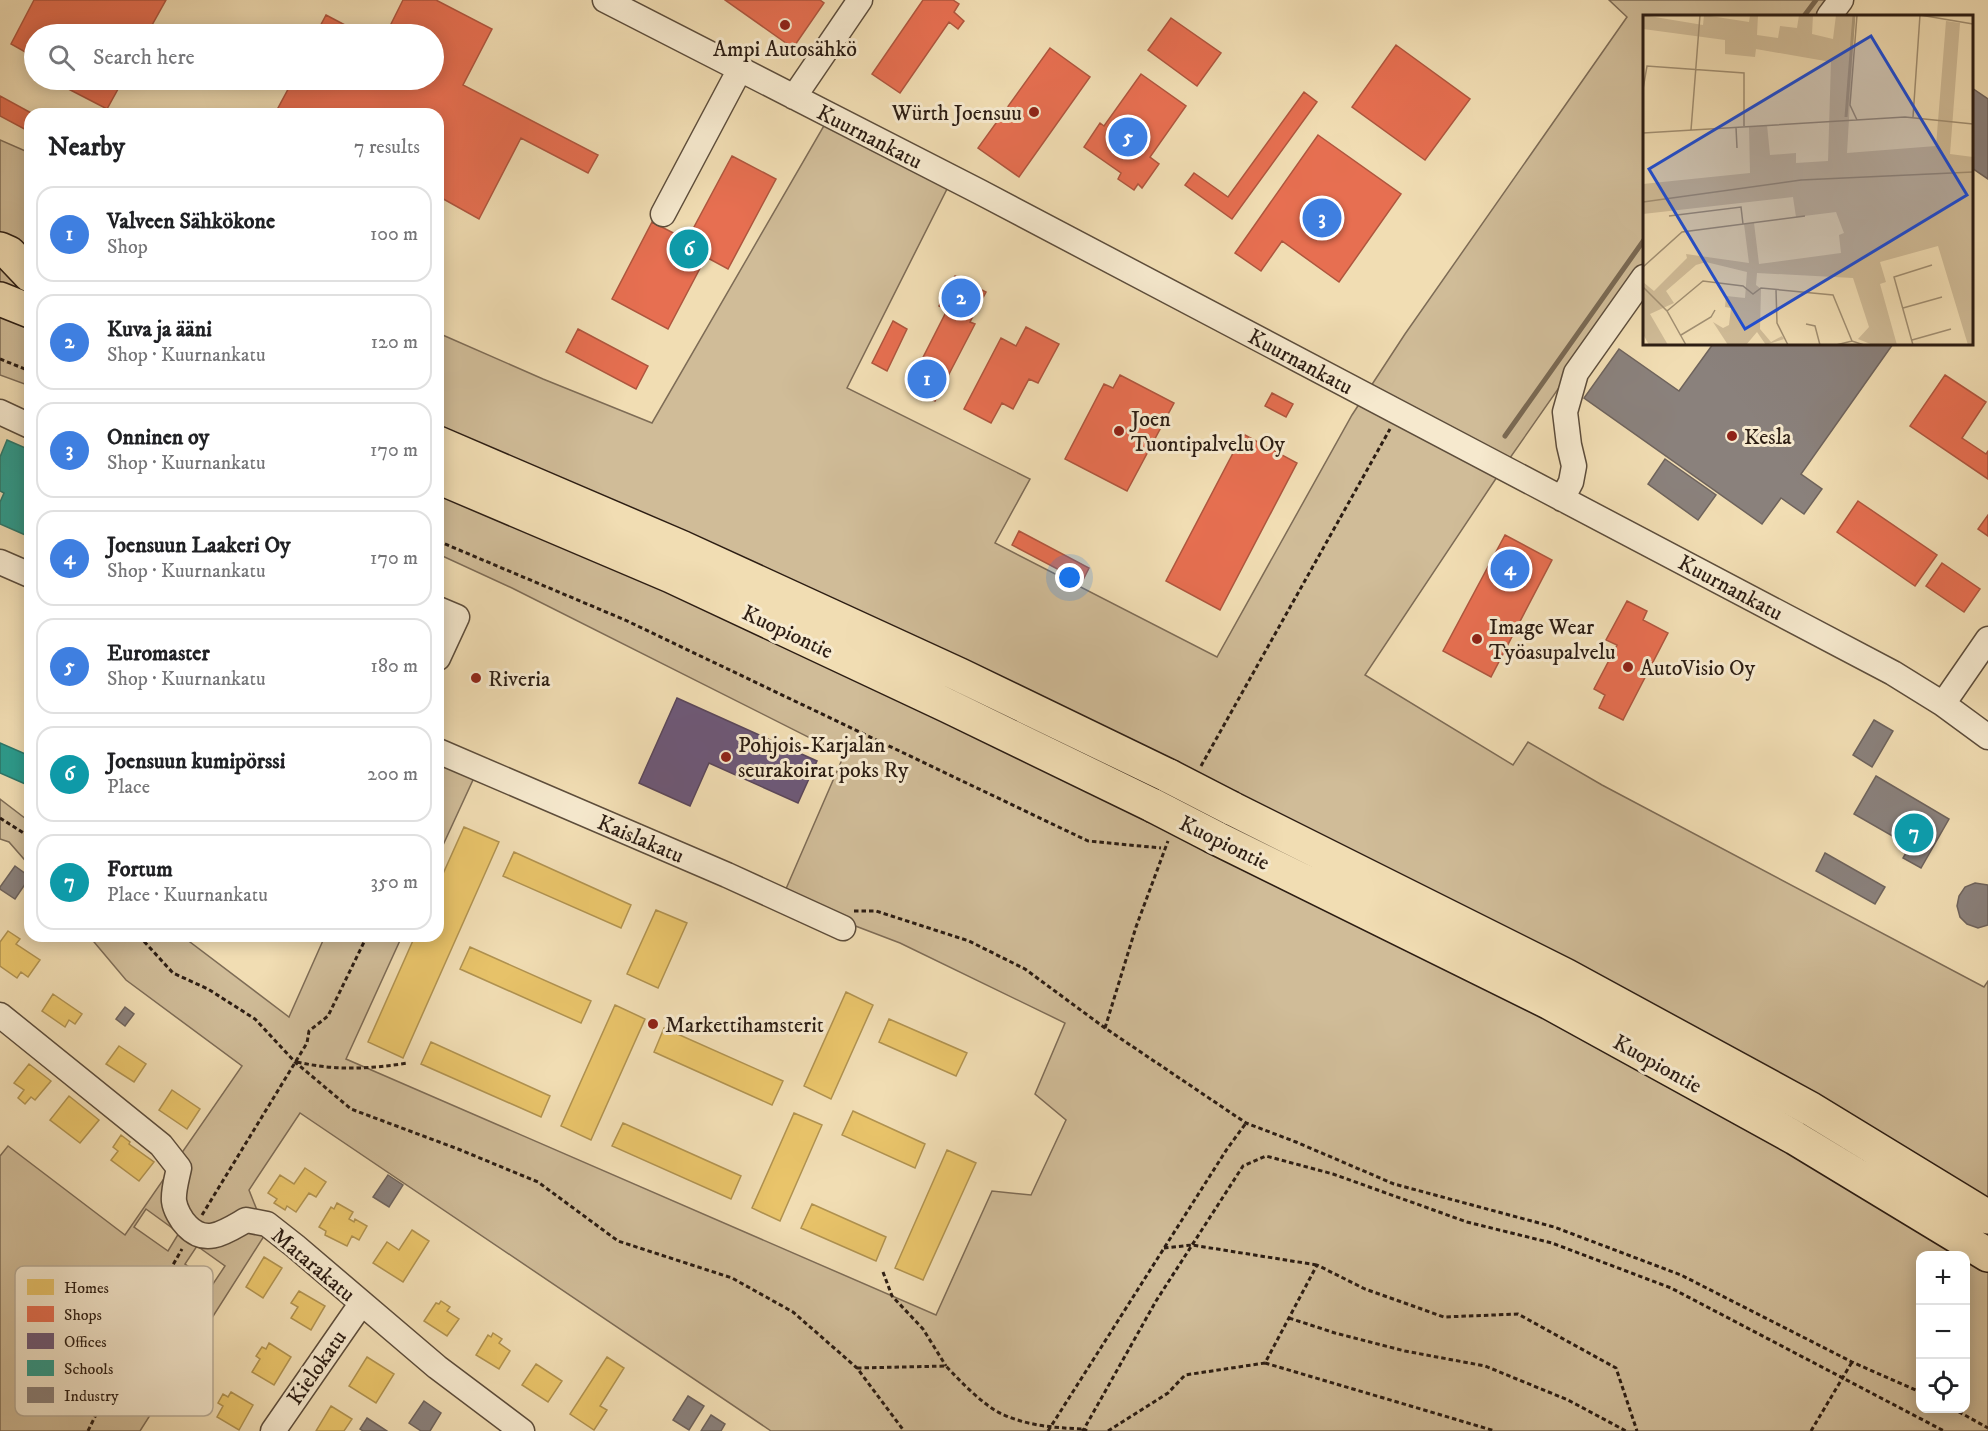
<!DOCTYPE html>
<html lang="en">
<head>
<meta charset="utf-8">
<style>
	body { margin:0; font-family:"IM FELL DW Pica",serif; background:#f2f2f2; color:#202124 }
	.controls { position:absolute; right:18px; bottom:18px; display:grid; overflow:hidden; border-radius:12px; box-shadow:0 3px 15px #0003 }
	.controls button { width:54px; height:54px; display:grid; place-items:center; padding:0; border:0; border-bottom:2px solid #e0e0e0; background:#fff; color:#202124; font:30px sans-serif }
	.you { position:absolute; left:1070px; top:578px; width:21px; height:21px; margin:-15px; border:4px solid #fff; border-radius:50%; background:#1a73e8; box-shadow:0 0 0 9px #1a73e833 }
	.badge { display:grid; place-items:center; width:39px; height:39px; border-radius:50%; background:#111827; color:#fff; font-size:20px; font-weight:700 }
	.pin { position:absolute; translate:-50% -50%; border:3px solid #fff; box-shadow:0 2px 6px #0006 }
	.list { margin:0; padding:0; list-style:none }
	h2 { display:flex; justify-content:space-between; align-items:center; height:78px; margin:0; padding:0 24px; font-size:26px }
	h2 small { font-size:20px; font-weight:400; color:#757577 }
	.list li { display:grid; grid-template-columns:39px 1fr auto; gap:18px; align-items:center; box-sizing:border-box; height:96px; margin:0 12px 12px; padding:0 12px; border:2px solid #e0e0e0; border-radius:18px }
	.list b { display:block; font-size:22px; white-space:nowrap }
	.list p { margin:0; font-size:20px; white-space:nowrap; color:#757577 }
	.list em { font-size:20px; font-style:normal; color:#757577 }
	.icon { flex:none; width:33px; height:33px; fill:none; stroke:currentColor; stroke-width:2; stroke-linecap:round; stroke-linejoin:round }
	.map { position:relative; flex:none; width:1988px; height:1431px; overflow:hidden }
	.search { position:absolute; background:#fff; box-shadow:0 3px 15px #0003; left:24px; top:24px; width:420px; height:66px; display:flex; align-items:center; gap:15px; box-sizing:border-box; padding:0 21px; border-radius:33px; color:#757577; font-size:22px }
	.panel { position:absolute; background:#fff; box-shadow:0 3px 15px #0003; left:24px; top:108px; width:420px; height:834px; border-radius:18px }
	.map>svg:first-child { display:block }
	.green { fill:#d0bc98; stroke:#7e6c56; stroke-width:1.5; fill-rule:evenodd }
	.homes { fill:#e9c46a; stroke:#b09250; stroke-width:1.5 }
	.shops { fill:#e76f51; stroke:#af563e; stroke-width:1.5 }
	.offices { fill:#6d597a; stroke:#5a475b; stroke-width:1.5 }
	.schools { fill:#2a9d8f; stroke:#2b776a; stroke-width:1.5 }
	.industry { fill:#8a817c; stroke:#6e635c; stroke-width:1.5 }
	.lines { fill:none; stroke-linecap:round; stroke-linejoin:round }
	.stream { stroke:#7a6953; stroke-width:5 }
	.minor-casing { stroke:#5d4d3b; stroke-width:27 }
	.highway-casing { stroke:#2c1d13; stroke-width:36 }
	.path { stroke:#2c1d13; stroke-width:3; stroke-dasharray:4.5 3; stroke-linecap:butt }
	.minor { stroke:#f6e9ce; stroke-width:24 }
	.highway { stroke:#f1ddb3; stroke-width:33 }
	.highway-bridge-casing { stroke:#2c1d13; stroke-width:36; stroke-linecap:butt }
	.highway-bridge { stroke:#f1ddb3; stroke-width:33 }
	.poi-dot { fill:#8f2418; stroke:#f6e9ce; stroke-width:2 }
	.labels { text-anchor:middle; stroke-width:6; stroke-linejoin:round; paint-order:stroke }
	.poi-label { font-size:22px; fill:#2c1d13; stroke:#f6e9ce; text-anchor:start }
	.street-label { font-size:22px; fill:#2c1d13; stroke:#f6e9ce }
	.inset-river { fill:none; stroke:#ae9c7d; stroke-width:3 }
	.inset-road { fill:none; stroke:#a29073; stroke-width:1.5 }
	.view { fill:#1d4ed8; fill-opacity:0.15; stroke:#1d4ed8; stroke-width:3 }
	.inset-edge { fill:none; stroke:#2c1d13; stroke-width:3 }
	.key { fill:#f6e9ce; stroke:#b9ac96; stroke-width:1.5 }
	.key-label { font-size:16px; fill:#2c1d13 }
</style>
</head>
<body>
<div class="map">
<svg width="1988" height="1431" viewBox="0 0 1988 1431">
	<rect width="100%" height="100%" fill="#f1ddb3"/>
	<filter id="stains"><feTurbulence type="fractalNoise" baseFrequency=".00333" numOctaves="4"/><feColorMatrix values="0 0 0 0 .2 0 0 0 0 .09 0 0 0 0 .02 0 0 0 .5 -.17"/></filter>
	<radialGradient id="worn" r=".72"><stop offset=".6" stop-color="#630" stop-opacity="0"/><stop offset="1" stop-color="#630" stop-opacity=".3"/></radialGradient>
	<path class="green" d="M1609,0h223l-12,16h-176v250l-139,199 -140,210 148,90 15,-23 74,43 382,202 4,-6v450h-1217l-471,-318 -51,77 17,43 -126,198h-140v-275l8,-10 117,89 117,-169 -116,-86 -37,-44h93l107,81 36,-81h77l-56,123 590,256 56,-124 39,4 35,-75 -31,-26 30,-71 -165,-80 -118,-45 62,-143 -332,-167 -74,-34v-221l105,46 109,44 177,-306 122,64 -104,207 183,91 -35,64 222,114 135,-242 53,-81 222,-317zM146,1209l33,24 -11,18 -34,-24zM197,1246l28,20 -12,18 -28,-20zM1920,1256h46v152h-46z
		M0,140l30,13v233l-30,-11z
		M438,751l40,18 -40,87z
		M0,799l30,23v44l-21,-24 -9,-3z"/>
	<path class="homes" d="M464,827l35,15 -96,216 -35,-16 47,-106h23v-51z
		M514,852l117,53 -10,23 -118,-52z
		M656,910l31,13 -29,65 -31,-14z
		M8,931l12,8 -4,5 24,16 -12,17 -7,-5 -4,6 -17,-12v-24z
		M470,947l121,54 -10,22 -121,-54z
		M846,992l27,13 -42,94 -27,-13z
		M53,994l29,20 -7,10 -6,-4 -4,7 -23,-16z
		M615,1005l30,14 -54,121 -30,-14z
		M889,1019l78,34 -11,23 -77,-34z
		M664,1028l119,53 -11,24 -118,-53z
		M431,1042l119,54 -9,21 -120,-53z
		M119,1046l27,18 -12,18 -28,-18z
		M29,1064l22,17 -16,19 -4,-3 -6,7 -7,-6 6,-8 -10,-7z
		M172,1090l28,19 -13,20 -28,-19z
		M69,1096l30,24 -19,23 -30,-23z
		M853,1111l72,33 -10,24 -73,-33z
		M794,1113l28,12 -42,96 -28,-13z
		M623,1123l118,53 -10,23 -119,-53z
		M121,1135l9,7 -1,2 25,18 -15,19 -28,-21 7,-9 -5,-4z
		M947,1150l29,13 -53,117 -28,-12z
		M305,1168l21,14 -10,15 -7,-4 -13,19 -9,-6 -2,4 -11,-7 3,-4 -9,-6 12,-18 14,9z
		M337,1203l16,9 -4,7 5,3 1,-3 12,7 -8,14 -7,-4 -5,10 -22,-11 1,-4 -7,-4 12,-20 3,2z
		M812,1204l74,33 -10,24 -75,-33z
		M412,1230l17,11 -26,41 -30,-19 14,-21 12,8z
		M264,1257l18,11 -19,30 -17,-11z
		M299,1291l26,15 -14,24 -20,-12 7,-11 -7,-4z
		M441,1301l9,6 -3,4 12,8 -12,17 -23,-15 12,-18 3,1z
		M493,1333l9,6 -3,4 11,8 -11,18 -23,-14 12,-20 3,2z
		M269,1343l22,14 -17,28 -22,-13 8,-13 -4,-3 6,-9 4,2z
		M367,1357l27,17 -18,29 -27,-17z
		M607,1357l17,11 -24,38 7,4 -13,20 -24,-16z
		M536,1364l26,17 -14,21 -26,-17z
		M231,1392l22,13 -14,25 -22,-13 6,-11 -5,-3 5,-9 5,3z
		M331,1406l21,13 -8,12h-28z"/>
	<path class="shops" d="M34,0h132l-19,34h-113v23l-23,-13z
		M403,0h33l56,29 -29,56 135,70 -10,18 -67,-35 -42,81 -41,-23v-82h-149l-11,-6 15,-28h141v-46h-48z
		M725,0h95l4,3 -31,45z
		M923,0h30l6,4 -5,8 10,9 -6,8 -9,-7 -49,71 -28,-19z
		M326,15l36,19h-46z
		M1171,18l50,35 -24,33 -49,-36z
		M1396,45l74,54 -45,61 -73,-53z
		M1050,48l40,29 -71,100 -41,-29z
		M1141,74l45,32 -36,51 9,7 -17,24 -4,-4 -4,6 -16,-11 3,-6 -37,-26 16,-24 4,3z
		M51,80h72l-16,29z
		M1304,92l13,10 -85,117 -47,-34 9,-12 34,24z
		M0,96l33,18h-3v18l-30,-16z
		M1318,135l83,59 -62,88 -57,-41 -21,30 -26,-18z
		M732,156l44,23 -48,90 -22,-12 -38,72 -56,-30 40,-77 35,18z
		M955,276l31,16 -16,30 5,2 -40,77 -27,-14 39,-77 -8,-4z
		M893,321l14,8 -20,42 -15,-8z
		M1026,327l33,17 -21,39 -9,-4 -16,30 -11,-6 -11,20 -27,-14 37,-71 15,8z
		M578,329l70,37 -12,23 -70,-37z
		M1120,375l54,28 -47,88 -62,-32 39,-75 9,4z
		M1945,375l41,27 -24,36 24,16 2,-3v28l-78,-53z
		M1272,393l21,11 -7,13 -21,-11z
		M1243,434l54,29 -77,147 -54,-29z
		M1858,501l79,54 -22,31 -78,-54z
		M1988,515v21l-10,-7z
		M1019,531l70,37 -7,14 -70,-37z
		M1505,535l47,25 -61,117 -48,-26z
		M1942,563l38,26 -16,23 -38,-26z
		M1627,601l20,10 -4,9 25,13 -45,87 -24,-12 6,-13 -11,-6 23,-44 -11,-5z"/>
	<path class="offices" d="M677,698l140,63 -19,42 -89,-40 -19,43 -51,-23z"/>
	<path class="schools" d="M7,440l23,10v87l-30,-13v-22l4,-9 -4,-2v-34z
		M0,743l30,13v30l-30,-13z"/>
	<path class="industry" d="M1972,88l16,11v80l-16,-11z
		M1713,344h180l-92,130 21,15 -18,25 -23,-16 -19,26 -178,-126 35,-49 60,42z
		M1665,459l51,36 -18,25 -50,-36z
		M1874,720l19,11 -21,36 -19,-12z
		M1876,776l73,43 -28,49 -18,-10 7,-12 -56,-32z
		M1825,853l60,34 -10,17 -59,-33z
		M15,866l15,11 -15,22 -15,-10v-2z
		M1975,883l13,2v40l-10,3 -11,-4 -7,-7 -3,-11 2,-10 6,-9z
		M125,1007l9,7 -9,12 -9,-7z
		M388,1175l15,10 -14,22 -16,-10z
		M688,1396l16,10 -15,24 -16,-10z
		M424,1401l17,12 -11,18h-9l-12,-8z
		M711,1415l14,9 -4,7h-20z
		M367,1418l20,13h-24l-3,-2z"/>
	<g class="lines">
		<path class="stream" d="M1804,16l12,-16
			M1505,436l139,-196"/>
		<defs>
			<path id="minor" d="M605,0l375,192 913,481 50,31 45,33
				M1829,16l12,-16
				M794,97l66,-97
				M663,214l77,-145
				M0,412l30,14
				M1562,499l9,-17 3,-16 -5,-21 -4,-33 11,-39 68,-96
				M0,562l30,13
				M438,609l19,8 -19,41
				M1943,704l45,-65
				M438,751l289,124 116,53
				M0,1015l161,130 18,23c-2,10 -6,23 -5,33 1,8 7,19 13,25 19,20 38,6 59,-6l21,4 28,22 142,121 85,64
				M273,1431l88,-127"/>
			<path id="highway" d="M0,249l9,4 21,22
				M0,299l30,12
				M438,443l245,105 277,127 209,101
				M438,477l233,99 277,130 206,100
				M1231,808l334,167 246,134 177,108
				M1214,837l336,166 245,135 193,117"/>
		</defs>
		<use href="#minor" class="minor-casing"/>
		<use href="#highway" class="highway-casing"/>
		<path class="path" d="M0,359l30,12
			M438,541l187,79 463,221 73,7
			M1201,766l189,-337
			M0,818l30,19
			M854,911h22l93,30 56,28 80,59 141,95 50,19 98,42 160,43 127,48 171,87 68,30
			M139,936l34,37 35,16 47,30 40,43 56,47 107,40 80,33 80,59 114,37 61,34 64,56 47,63
			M1105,1028l31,-101 32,-86
			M297,1062c40,9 72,7 111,1
			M202,1215l105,-172 2,-12 19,-15 39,-80
			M1164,1248l28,-3 125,20
			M883,1272l9,24 31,33 23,37
			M119,1299l49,-28
			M1289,1318l46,15 70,18 80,15 83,34 58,31
			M1265,1363l230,68
			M857,1368l89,-2c14,15 38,40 56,48 26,12 54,14 82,15l-2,2
			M1952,1408l36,20
			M88,1431l58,-119 36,-63
			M1048,1431l179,-282 19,-26
			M1087,1431l-3,-2 72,-128 87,-135 23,-10 67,18 134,48 85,21 119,45 273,143
			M1108,1431l60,-38 17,-18 80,-12 52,-98 48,24 79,28 74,-3 98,54 21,63
			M1811,1431l41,-69"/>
		<use href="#minor" class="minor"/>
		<use href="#highway" class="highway"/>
		<defs>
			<path id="highway-bridge" d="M1169,776l62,32
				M1154,806l60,31"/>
		</defs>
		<use href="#highway-bridge" class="highway-bridge-casing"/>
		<use href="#highway-bridge" class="highway-bridge"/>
	</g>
	<g class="poi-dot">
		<circle cx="785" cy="25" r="6"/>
		<circle cx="1034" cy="112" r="6"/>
		<circle cx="1119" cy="431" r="6"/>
		<circle cx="1732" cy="436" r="6"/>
		<circle cx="1477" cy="639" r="6"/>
		<circle cx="1628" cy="667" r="6"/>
		<circle cx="476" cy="678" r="6"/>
		<circle cx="726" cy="757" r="6"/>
		<circle cx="653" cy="1024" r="6"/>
	</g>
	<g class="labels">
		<g class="poi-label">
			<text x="785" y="56" text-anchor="middle">Ampi Autosähkö</text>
			<text x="1022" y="120" text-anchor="end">Würth Joensuu</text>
			<text x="1131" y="426">Joen<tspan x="1131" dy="25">Tuontipalvelu Oy</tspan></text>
			<text x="1744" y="444">Kesla</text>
			<text x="1489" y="634">Image Wear<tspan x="1489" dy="25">Työasupalvelu</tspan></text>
			<text x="1640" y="675">AutoVisio Oy</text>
			<text x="488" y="686">Riveria</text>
			<text x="738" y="752">Pohjois-Karjalan<tspan x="738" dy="25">seurakoirat poks Ry</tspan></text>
			<text x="665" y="1032">Markettihamsterit</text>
		</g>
		<g class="street-label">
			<text transform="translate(870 136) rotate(27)" y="8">Kuurnankatu</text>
			<text transform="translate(1301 361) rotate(28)" y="8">Kuurnankatu</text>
			<text transform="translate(1731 587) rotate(28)" y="8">Kuurnankatu</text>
			<text transform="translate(788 631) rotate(25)" y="8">Kuopiontie</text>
			<text transform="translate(641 838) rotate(23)" y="8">Kaislakatu</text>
			<text transform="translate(1225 842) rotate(26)" y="8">Kuopiontie</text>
			<text transform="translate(1658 1063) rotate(29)" y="8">Kuopiontie</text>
			<text transform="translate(314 1264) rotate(40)" y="8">Matarakatu</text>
			<text transform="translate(316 1367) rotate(-55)" y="8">Kielokatu</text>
		</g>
	</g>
	<g transform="translate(1643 15)">
		<rect width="330" height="330" fill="#f1ddb3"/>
		<path d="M0,0l60,10 1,-10 45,7 1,-7h8l-1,20 21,3 2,-12 17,2 2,-13h14l-1,19 21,5 3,-24h19l-8,138 89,-7 10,-125 14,2 -10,131 23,3v188h-5l-30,-99 -58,16 6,20 -6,2 17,61h-24l-15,-6 11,-12 -16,-49 -96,-5 -1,12 5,4 -1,40 11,13 11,-6 2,3 -18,6 -9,-13 -11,13h-18l-15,-23 10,6 6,-3 2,-17 -6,-1 1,-11 19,2 2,-26 -41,-10 -10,3 -30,26 8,12 -24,11 18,31h-19l-6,-11v-52l11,9 33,-33 -1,-4 63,9 -5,-39 10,-1 5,41 82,-11 -2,-18 5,-2 -8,-21 -40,5 -3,-20 -150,17v-30l107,-11 -1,-46 18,-2 3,30 26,-2v10l32,-2 3,-99 -75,-13 -1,8 -30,-3v-14l-82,-11z" fill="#d0bc98"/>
		<path class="inset-river" d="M203,102l8,-102"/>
		<path class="inset-road" d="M277,0l53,9M0,74l4,-23 97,7v53M270,102l7,-102M214,105l-7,-15 7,-90M93,112l1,21M48,115l9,-115M0,118l262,-16 68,7M0,187l158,-22 172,-8M26,201l72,-9 2,17M0,252l39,-35 123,-16M0,272l24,24 19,34M133,275l1,33 11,22M260,293l39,-11M24,296l36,-30 40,5 10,8 8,-6 72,7 19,46M163,309l9,2 5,19M38,320l30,-18 4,-7M269,325l39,-11M193,330l16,-4 12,4M270,330l-19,-68 38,-12"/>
		<path class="view" d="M228,21l96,159 -222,134 -96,-160z"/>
		<rect width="330" height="330" class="inset-edge"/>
	</g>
	<rect x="15" y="1266" width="198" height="150" rx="9" class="key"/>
	<rect x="27" y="1279" width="27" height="16" fill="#e9c46a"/>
	<rect x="27" y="1306" width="27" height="16" fill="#e76f51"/>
	<rect x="27" y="1333" width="27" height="16" fill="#6d597a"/>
	<rect x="27" y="1360" width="27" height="16" fill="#2a9d8f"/>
	<rect x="27" y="1387" width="27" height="16" fill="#8a817c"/>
	<g class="key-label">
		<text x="64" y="1293">Homes</text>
		<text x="64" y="1320">Shops</text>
		<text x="64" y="1347">Offices</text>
		<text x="64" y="1374">Schools</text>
		<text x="64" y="1401">Industry</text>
	</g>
	<rect width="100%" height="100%" filter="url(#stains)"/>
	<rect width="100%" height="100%" fill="url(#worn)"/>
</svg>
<div class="controls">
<button>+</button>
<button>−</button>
<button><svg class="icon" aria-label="locate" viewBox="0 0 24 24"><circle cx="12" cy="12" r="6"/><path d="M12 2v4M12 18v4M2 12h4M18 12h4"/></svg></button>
</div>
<div class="you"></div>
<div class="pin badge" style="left:927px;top:379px;background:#3f7fe0">1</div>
<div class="pin badge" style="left:961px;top:298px;background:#3f7fe0">2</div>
<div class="pin badge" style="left:1322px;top:218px;background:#3f7fe0">3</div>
<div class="pin badge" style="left:1510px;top:569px;background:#3f7fe0">4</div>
<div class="pin badge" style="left:1128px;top:137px;background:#3f7fe0">5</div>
<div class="pin badge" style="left:689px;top:249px;background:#0f9aa8">6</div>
<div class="pin badge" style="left:1914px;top:833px;background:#0f9aa8">7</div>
<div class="search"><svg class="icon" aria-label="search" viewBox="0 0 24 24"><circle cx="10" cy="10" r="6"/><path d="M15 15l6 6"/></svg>Search here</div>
<section class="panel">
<h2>Nearby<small>7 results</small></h2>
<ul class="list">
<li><span class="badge" style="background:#3f7fe0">1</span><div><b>Valveen Sähkökone</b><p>Shop</p></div><em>100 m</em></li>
<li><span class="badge" style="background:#3f7fe0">2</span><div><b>Kuva ja ääni</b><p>Shop · Kuurnankatu</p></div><em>120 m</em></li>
<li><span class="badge" style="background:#3f7fe0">3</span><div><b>Onninen oy</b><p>Shop · Kuurnankatu</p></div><em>170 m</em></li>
<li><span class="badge" style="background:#3f7fe0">4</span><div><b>Joensuun Laakeri Oy</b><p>Shop · Kuurnankatu</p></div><em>170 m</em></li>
<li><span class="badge" style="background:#3f7fe0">5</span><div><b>Euromaster</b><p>Shop · Kuurnankatu</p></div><em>180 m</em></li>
<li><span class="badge" style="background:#0f9aa8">6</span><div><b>Joensuun kumipörssi</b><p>Place</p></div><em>200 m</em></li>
<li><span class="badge" style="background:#0f9aa8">7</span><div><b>Fortum</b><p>Place · Kuurnankatu</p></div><em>350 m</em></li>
</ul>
</section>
</div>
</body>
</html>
